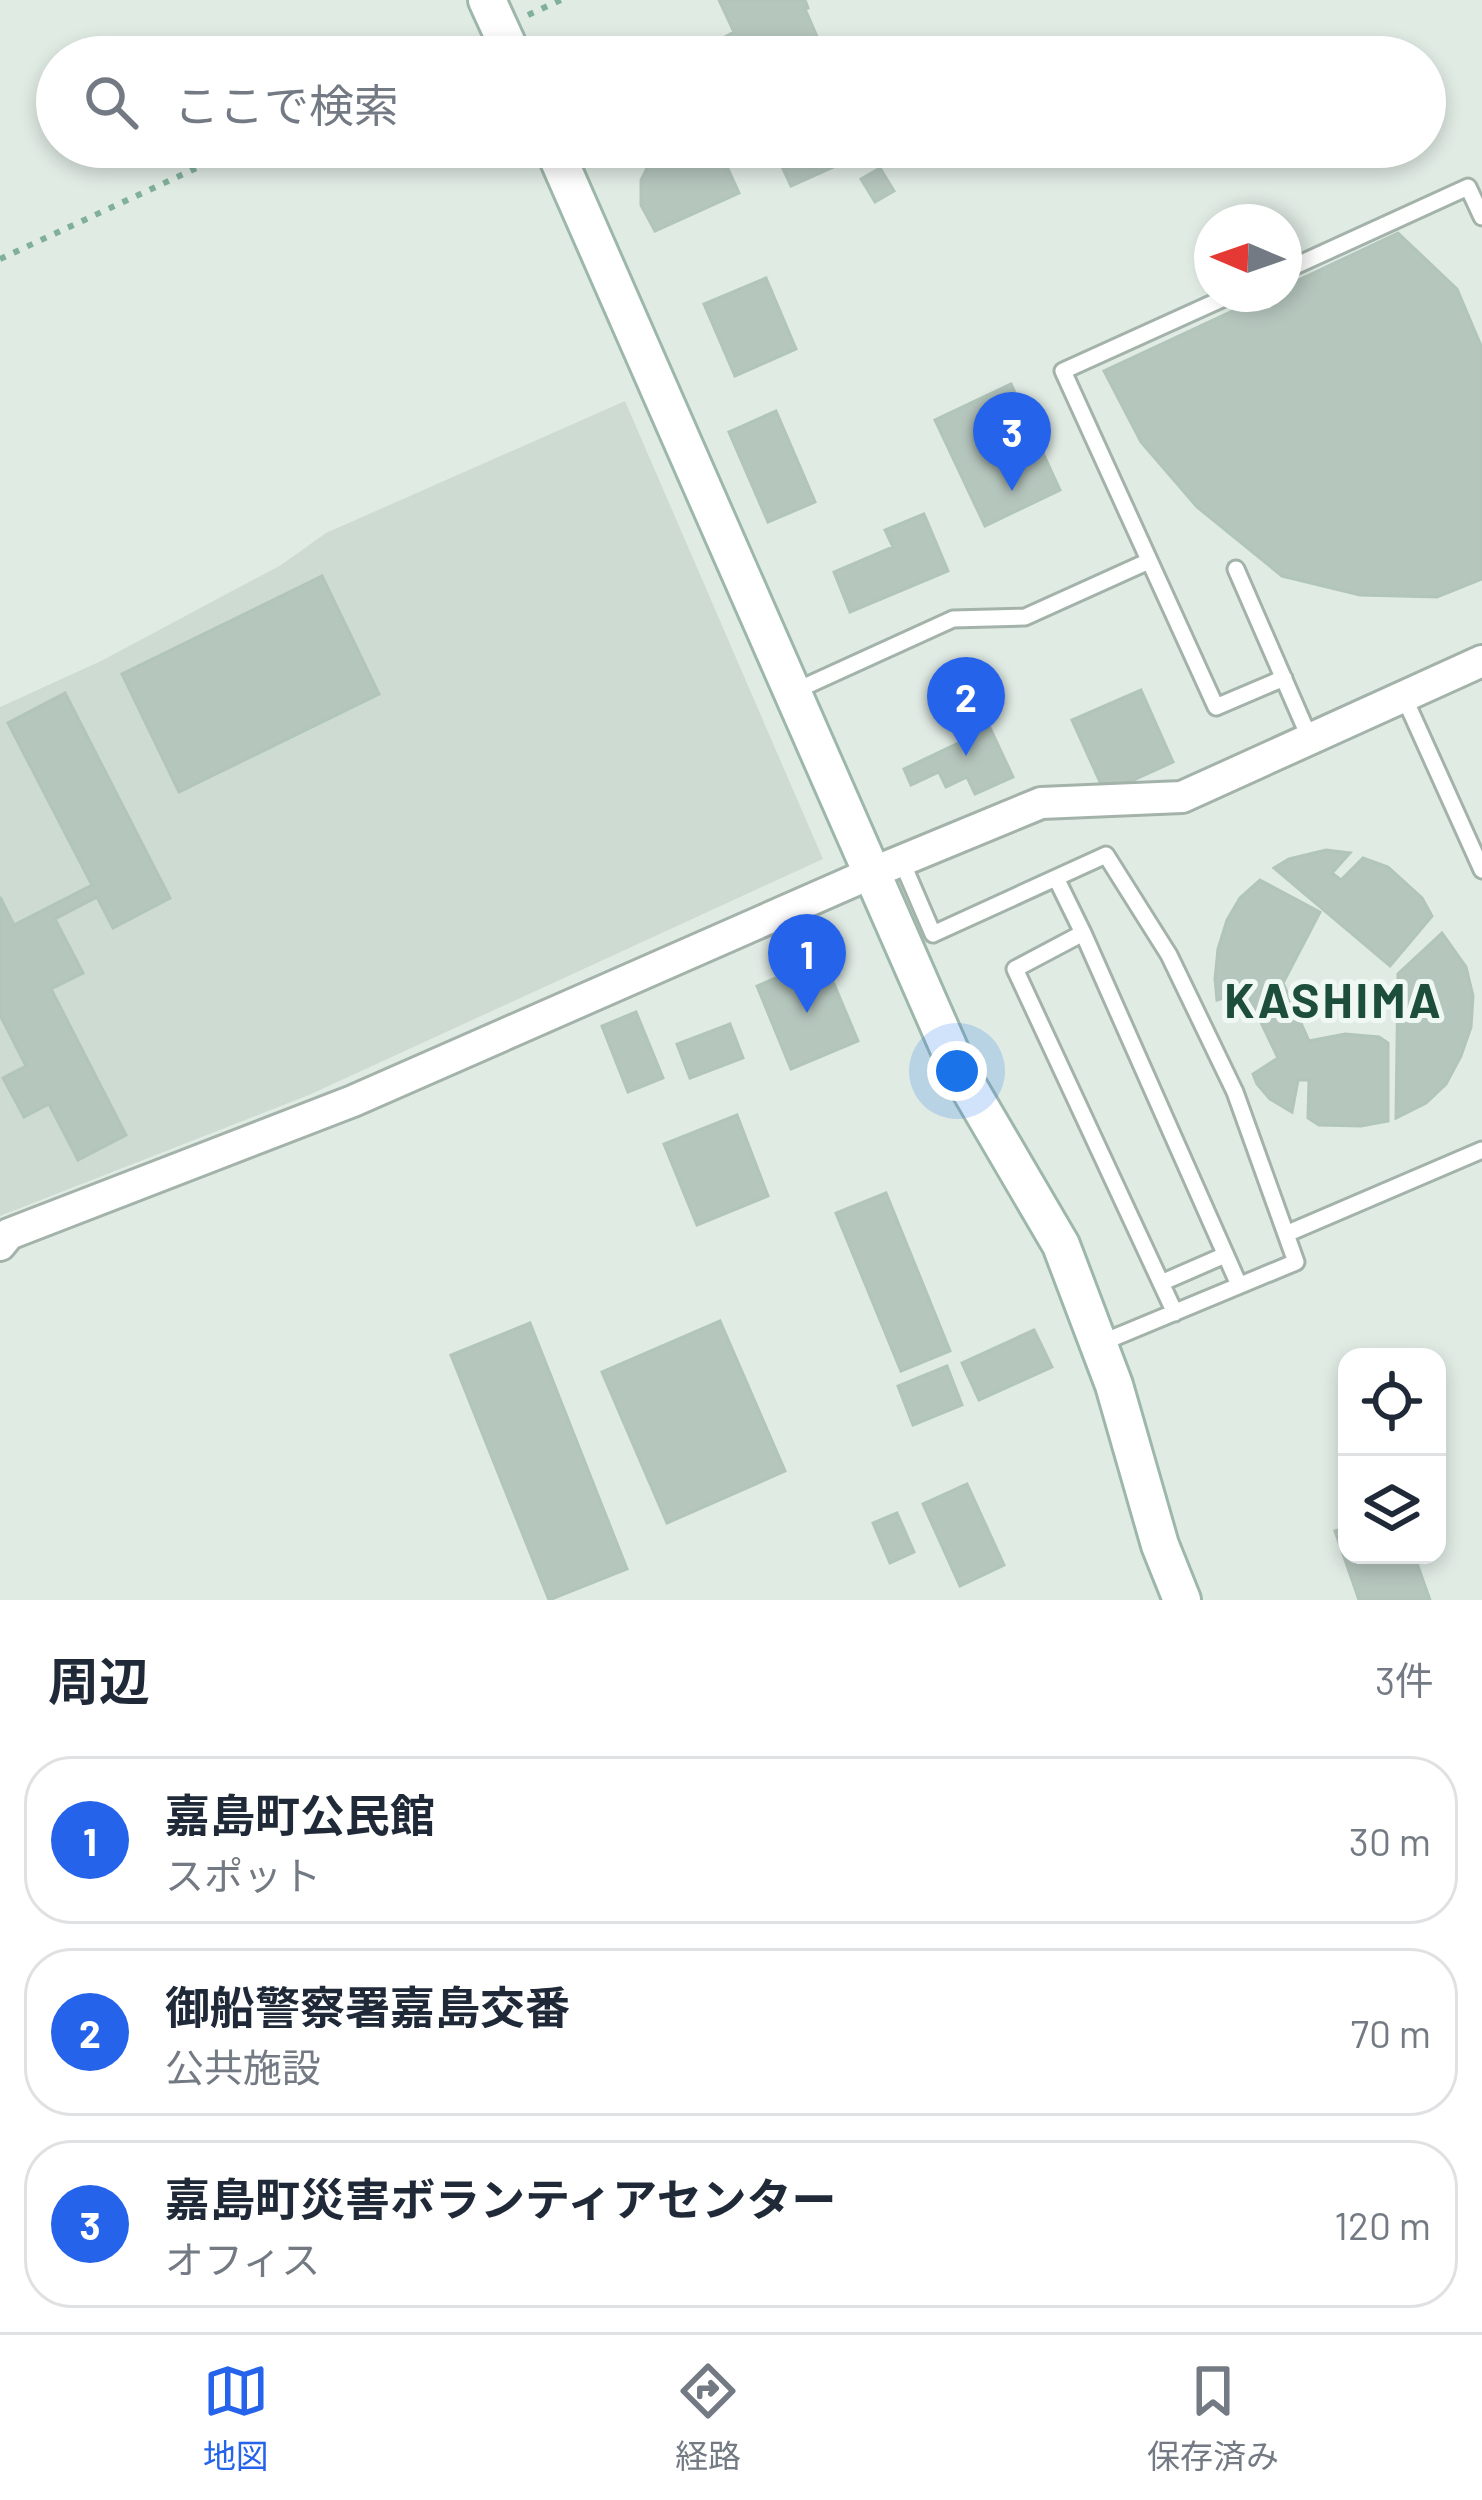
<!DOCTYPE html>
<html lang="ja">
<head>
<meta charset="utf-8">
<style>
	body { margin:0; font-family:Barlow,"Noto Sans JP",sans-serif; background:#f2f2f3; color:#1f2937 }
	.controls { position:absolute; right:36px; bottom:36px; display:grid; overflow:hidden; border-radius:24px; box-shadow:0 6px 18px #0003 }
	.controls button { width:108px; height:108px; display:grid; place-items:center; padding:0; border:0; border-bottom:3px solid #e0e1e3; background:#fff; color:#1f2937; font:60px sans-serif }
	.compass { position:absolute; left:1194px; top:204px; width:108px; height:108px; border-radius:50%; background:#fff; box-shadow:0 6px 18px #0003; rotate:272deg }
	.you { position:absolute; left:957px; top:1071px; width:42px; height:42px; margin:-30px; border:9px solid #fff; border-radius:50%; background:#1a73e8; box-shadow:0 0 0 18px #1a73e833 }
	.badge { display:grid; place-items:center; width:78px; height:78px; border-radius:50%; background:#2563eb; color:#fff; font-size:39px; font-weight:700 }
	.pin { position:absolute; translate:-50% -99px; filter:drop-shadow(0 3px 6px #0008) }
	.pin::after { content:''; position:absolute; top:63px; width:42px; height:36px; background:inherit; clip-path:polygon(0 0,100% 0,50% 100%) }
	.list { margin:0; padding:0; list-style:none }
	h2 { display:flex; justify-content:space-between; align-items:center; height:156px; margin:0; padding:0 48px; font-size:51px }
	h2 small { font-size:39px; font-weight:400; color:#747a83 }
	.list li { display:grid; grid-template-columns:78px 1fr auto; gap:36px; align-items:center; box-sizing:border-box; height:168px; margin:0 24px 24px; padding:0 24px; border:3px solid #e0e1e3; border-radius:48px }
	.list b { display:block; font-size:45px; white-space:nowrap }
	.list p { margin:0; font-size:39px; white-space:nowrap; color:#747a83 }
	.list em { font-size:39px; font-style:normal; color:#747a83 }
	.icon { flex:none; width:66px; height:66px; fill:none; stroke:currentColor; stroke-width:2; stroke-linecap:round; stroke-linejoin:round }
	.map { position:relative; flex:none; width:1482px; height:1600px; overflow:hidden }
	.search { position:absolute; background:#fff; box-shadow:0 6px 18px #0003; left:36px; right:36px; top:36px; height:132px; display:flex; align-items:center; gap:30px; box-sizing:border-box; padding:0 42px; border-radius:66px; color:#747a83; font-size:45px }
	.sheet { height:732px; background:#fff }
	nav { display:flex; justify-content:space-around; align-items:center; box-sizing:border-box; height:168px; border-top:3px solid #e0e1e3; background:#fff; font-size:33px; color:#747a83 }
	nav a { display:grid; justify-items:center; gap:6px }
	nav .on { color:#2563eb }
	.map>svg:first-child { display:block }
	.built { fill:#cedbd3 }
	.building { fill:#b5c6bd; stroke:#b2c5ba; stroke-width:3 }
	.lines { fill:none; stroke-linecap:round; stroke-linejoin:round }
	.lane-casing { stroke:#a3b3aa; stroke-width:21 }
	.street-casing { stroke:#a3b3aa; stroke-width:36 }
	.secondary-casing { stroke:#9eb7ab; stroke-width:42 }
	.path { stroke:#80af9a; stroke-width:6; stroke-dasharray:6 9; stroke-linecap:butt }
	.lane { stroke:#fff; stroke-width:15 }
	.street { stroke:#fff; stroke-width:30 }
	.secondary { stroke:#fff; stroke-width:36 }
	.labels { text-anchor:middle; stroke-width:10; stroke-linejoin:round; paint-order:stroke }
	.district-label { font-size:48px; font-weight:bold; letter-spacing:3px; fill:#1c4e3b; stroke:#f0f8f3 }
</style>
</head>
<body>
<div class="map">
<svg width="1482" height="1600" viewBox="0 0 1482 1600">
	<rect width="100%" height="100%" fill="#e0ebe4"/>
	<path class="built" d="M625,401l198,458 -514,236 -309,121v-509l101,-46 180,-96 45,-32z"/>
	<path class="building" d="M719,0h86l3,8 -3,1 21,48h-94l-9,-19 11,-6z
		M666,147h52l21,46 -84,38 -14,-26v-25l13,-26z
		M773,147h94l2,4 -78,35z
		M880,168l14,23 -19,11 -14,-23z
		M1398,233l59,56 25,59v231l-45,18 -77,-2 -78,-19 -85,-69 -56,-65 -37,-71 165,-77h15v-7z
		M766,278l30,71 -61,27 -31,-72z
		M1011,384l49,106 -75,36 -50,-106z
		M776,411l39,91 -47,20 -39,-90z
		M924,514l24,57 -98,41 -16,-40 59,-25 -8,-17z
		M322,576l57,118 -200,98 -57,-118z
		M1141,690l32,72 -68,31 -33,-73z
		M65,693l105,205 -57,30 -16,-31 -42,22 28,54 -32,16 75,146 -48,25 -29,-56 -25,13 -21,-39 23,-12 -26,-51v-118l14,28 78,-40 -84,-162z
		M990,728l23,49 -38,17 -8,-17 -21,10 -7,-15 -28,13 -7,-16z
		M1326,850l24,3 -18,20 9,7 22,-22 25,9 34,31 10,18 -42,50 -116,-98 15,-9z
		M1260,880l60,32 -37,71 26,58 36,-7 34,3 9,6v78l-27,5 -42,-1 -11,-7 1,-38h-11l-6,32 -22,-13 -13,-15 -4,-10 25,-16 -32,-67 -29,9 -2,-21 3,-30 9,-29 13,-22z
		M1442,933l24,34 7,29 -2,31 -10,29 -15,28 -20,19 -30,15 2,-144z
		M823,958l35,83 -67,28 -34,-83z
		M636,1012l27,66 -35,14 -26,-66z
		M730,1024l13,34 -53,20 -13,-34z
		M737,1115l31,81 -71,29 -33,-81z
		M886,1193l64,158 -49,20 -65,-158z
		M720,1321l65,150 -118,52 -65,-151z
		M530,1323l97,246 -78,31 -98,-245z
		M1034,1330l18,37 -73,33 -17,-37z
		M947,1366l15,39 -49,20 -15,-39z
		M967,1484l37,81 -44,21 -37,-82z
		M897,1513l17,39 -24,11 -17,-40z
		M1347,1527v28h67l16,45h-71l-24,-69z"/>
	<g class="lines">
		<defs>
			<path id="lane" d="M1284,271l184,-84 14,30
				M1233,294l-170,77 153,336 68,-29
				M1236,569l74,170
				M795,691l158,-72 72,-2 124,-56
				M1404,697l78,173
				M902,862l31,72 173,-79 63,100 66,137 61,170 -195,81
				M1056,878l27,55
				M1286,1234l196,-84
				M1161,1283l64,-28
				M1175,1313l-160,-344 68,-36 156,352"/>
			<path id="street" d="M0,1245l9,-11 344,-133 521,-229 167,-69 141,-6 300,-136"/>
			<path id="secondary" d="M487,0l26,57
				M553,147l405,922 103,176 53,140 46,160 22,55"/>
		</defs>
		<use href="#lane" class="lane-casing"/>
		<use href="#street" class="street-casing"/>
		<use href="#secondary" class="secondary-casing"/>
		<path class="path" d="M528,15l33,-15
			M438,57l35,-16
			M0,259l242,-112"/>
		<use href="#lane" class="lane"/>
		<use href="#street" class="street"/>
		<use href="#secondary" class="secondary"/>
	</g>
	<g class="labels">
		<g class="district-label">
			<text x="1334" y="1018">KASHIMA</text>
		</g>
	</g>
</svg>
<div class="controls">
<button><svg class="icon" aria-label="locate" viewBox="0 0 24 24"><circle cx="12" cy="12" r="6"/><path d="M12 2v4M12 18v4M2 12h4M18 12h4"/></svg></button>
<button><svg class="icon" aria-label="layers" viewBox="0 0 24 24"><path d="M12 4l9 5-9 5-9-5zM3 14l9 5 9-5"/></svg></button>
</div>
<svg class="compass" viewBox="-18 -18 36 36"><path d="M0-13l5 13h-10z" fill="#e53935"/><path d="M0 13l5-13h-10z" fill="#747a83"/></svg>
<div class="you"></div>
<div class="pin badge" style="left:807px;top:1013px">1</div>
<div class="pin badge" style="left:966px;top:756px">2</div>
<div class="pin badge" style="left:1012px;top:491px">3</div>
<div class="search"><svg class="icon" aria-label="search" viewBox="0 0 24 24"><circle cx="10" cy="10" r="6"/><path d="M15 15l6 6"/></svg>ここで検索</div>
</div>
<section class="sheet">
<h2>周辺<small>3件</small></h2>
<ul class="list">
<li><span class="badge">1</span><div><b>嘉島町公民館</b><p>スポット</p></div><em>30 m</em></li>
<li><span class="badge">2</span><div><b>御船警察署嘉島交番</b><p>公共施設</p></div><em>70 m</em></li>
<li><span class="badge">3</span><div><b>嘉島町災害ボランティアセンター</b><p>オフィス</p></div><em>120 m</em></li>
</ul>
</section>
<nav>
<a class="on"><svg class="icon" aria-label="map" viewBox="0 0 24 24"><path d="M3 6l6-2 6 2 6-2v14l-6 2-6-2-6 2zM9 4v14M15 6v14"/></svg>地図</a>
<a><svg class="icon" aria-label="directions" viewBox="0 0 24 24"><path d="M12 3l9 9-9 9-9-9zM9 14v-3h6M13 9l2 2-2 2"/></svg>経路</a>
<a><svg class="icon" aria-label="saved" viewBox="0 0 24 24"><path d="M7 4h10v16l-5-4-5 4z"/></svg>保存済み</a>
</nav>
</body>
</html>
